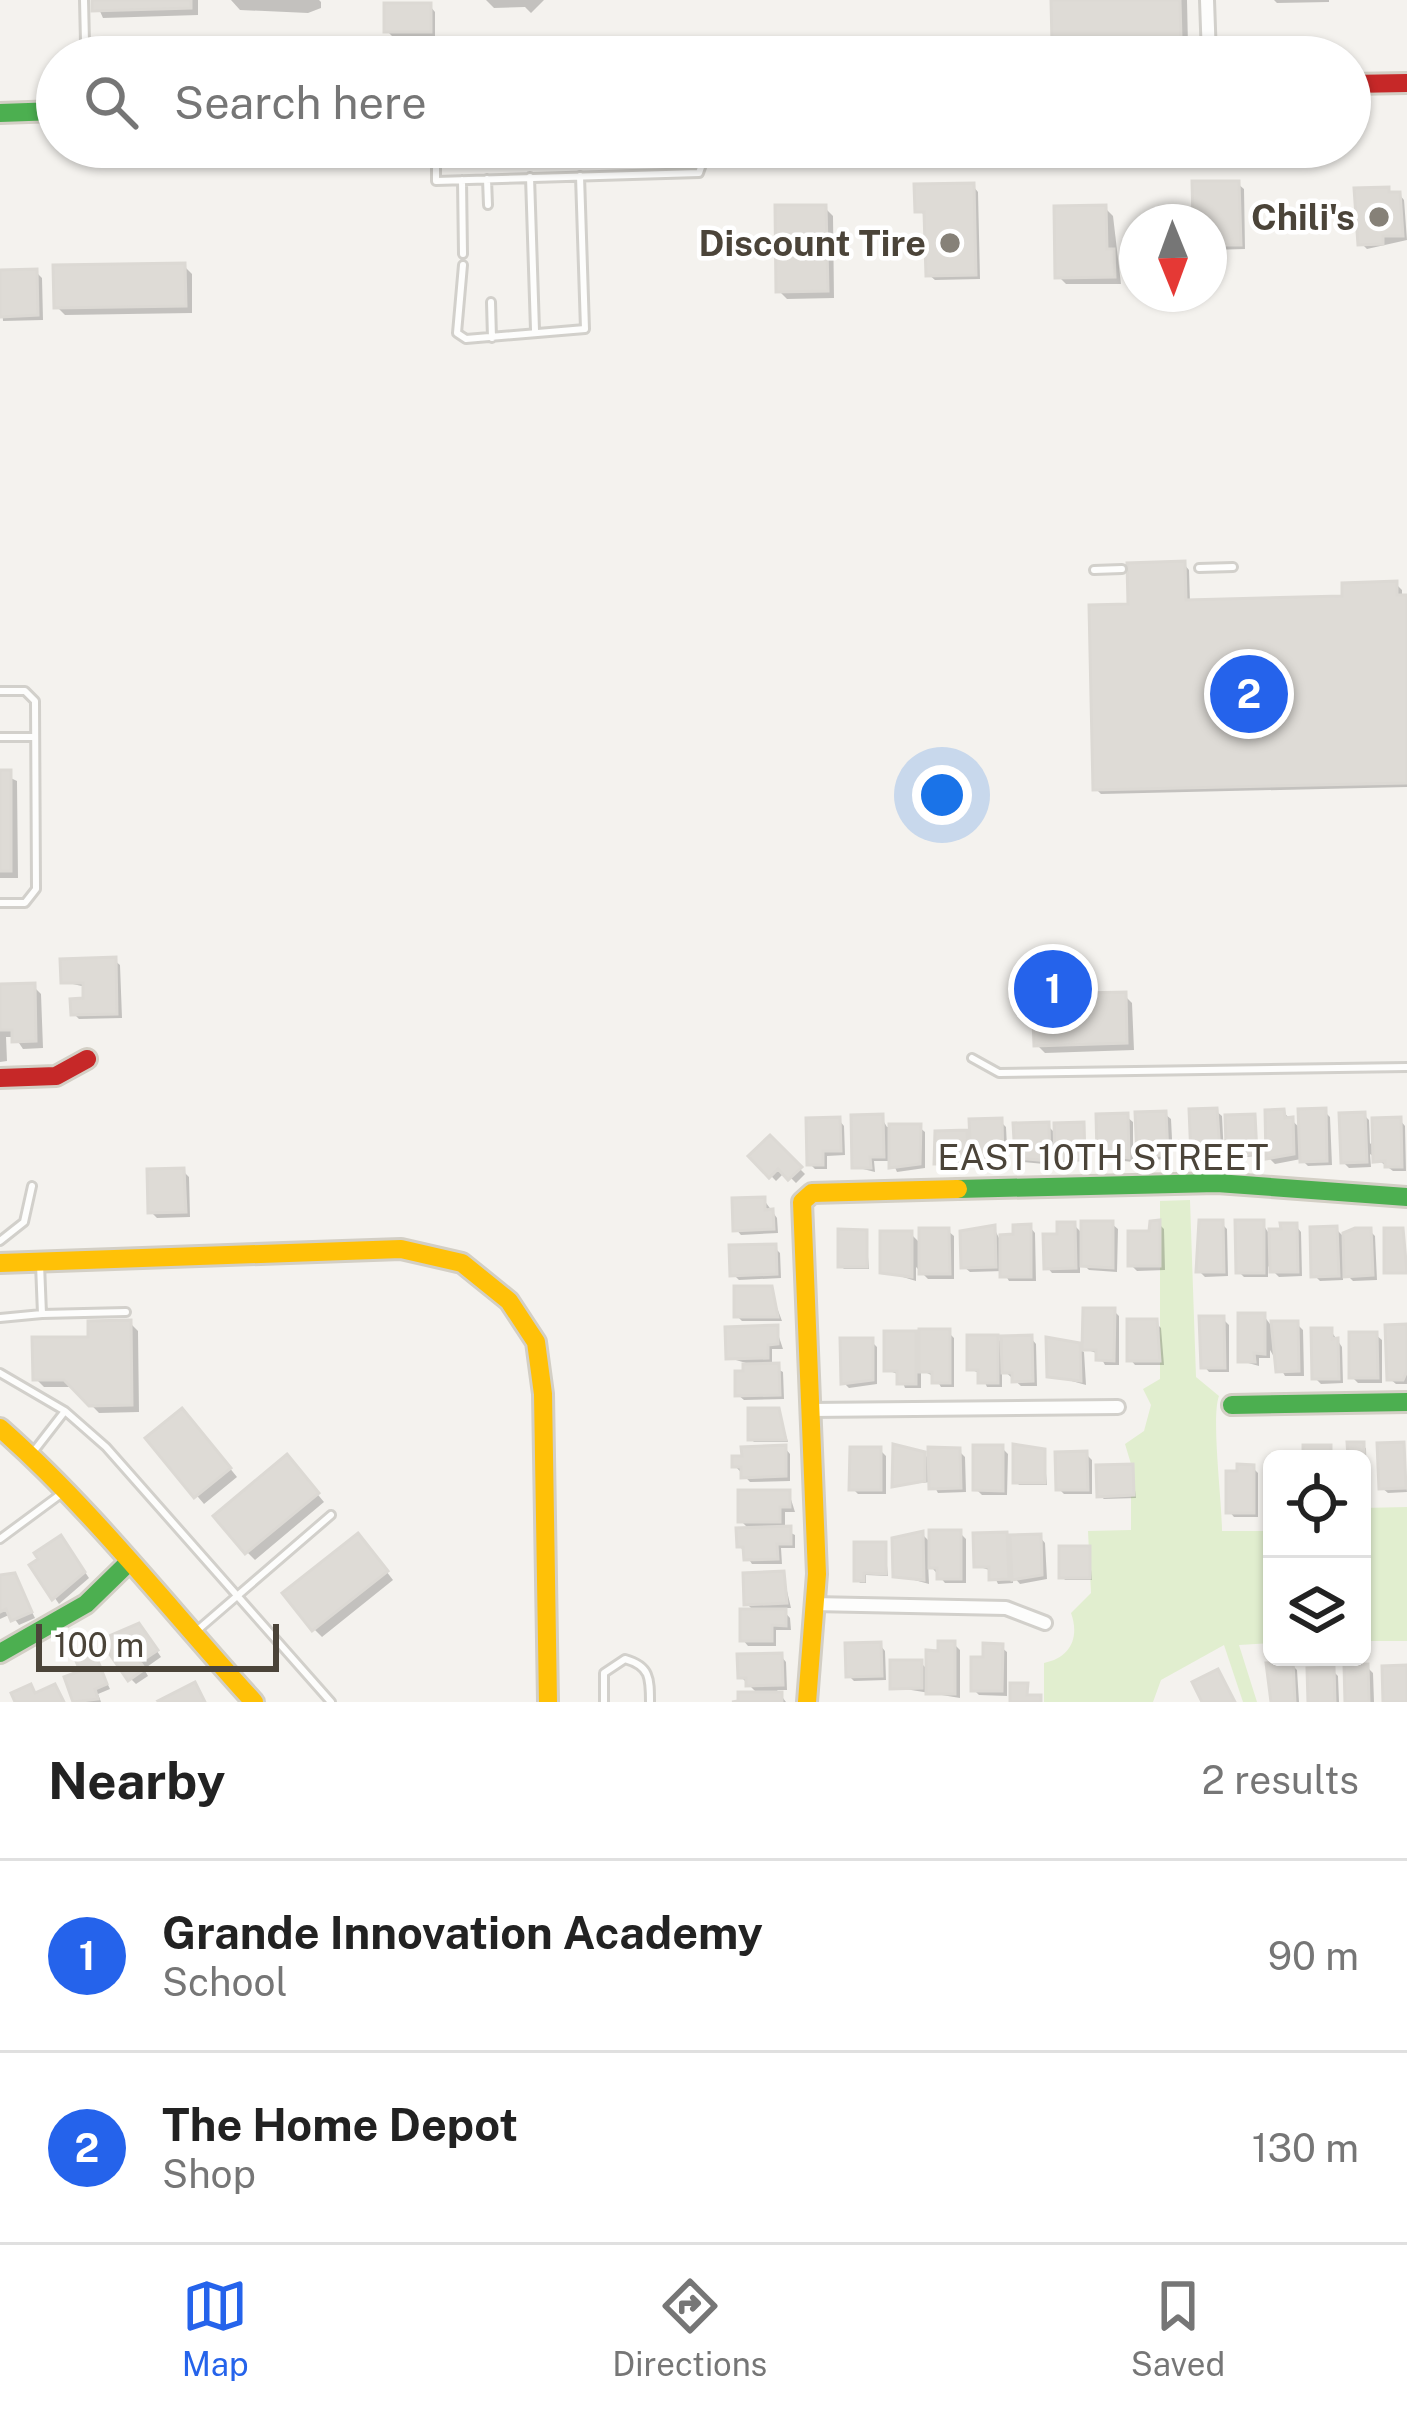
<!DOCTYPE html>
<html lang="en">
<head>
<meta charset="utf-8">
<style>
	body { margin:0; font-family:"Public Sans",sans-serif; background:#f2f2f2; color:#222 }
	.controls { position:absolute; right:36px; bottom:36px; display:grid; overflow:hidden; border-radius:18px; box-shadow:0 3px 9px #0004 }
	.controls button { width:108px; height:108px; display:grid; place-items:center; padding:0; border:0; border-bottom:3px solid #e0e0e0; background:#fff; color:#222; font:60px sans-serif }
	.compass { position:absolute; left:1119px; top:204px; width:108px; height:108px; border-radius:50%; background:#fff; box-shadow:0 3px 9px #0004; rotate:179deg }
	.scale { position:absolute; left:36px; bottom:30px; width:243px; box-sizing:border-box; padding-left:12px; border:6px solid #4b4439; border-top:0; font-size:33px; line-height:42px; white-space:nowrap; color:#4b4439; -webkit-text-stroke:9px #fff; paint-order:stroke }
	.you { position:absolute; left:942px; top:795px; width:42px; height:42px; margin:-30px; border:9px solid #fff; border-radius:50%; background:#1a73e8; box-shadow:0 0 0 18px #1a73e833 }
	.badge { display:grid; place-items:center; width:78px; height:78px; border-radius:50%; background:#2563eb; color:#fff; font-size:39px; font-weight:700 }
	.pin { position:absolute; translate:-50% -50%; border:6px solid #fff; box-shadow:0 3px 12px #0006 }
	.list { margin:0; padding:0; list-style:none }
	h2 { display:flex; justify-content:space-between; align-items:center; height:156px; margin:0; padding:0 48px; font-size:51px }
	h2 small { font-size:39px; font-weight:400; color:#767676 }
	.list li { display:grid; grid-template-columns:78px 1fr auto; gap:36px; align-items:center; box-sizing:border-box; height:192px; padding:0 48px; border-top:3px solid #e0e0e0 }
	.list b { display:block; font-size:45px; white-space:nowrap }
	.list p { margin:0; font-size:39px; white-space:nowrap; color:#767676 }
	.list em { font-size:39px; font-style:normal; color:#767676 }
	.icon { flex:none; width:66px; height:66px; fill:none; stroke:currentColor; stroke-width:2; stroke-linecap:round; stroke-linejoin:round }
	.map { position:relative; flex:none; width:1407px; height:1702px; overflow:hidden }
	.search { position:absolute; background:#fff; box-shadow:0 3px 9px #0004; left:36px; right:36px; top:36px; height:132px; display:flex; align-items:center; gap:30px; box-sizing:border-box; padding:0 42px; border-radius:66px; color:#767676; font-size:45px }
	.sheet { height:540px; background:#fff }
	nav { display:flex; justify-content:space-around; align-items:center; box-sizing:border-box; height:168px; border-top:3px solid #e0e0e0; background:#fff; font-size:33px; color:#767676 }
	nav a { display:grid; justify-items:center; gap:6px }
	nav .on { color:#2563eb }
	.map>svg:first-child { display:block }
	.green { fill:#e1eecf }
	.shadow { fill:#0003 }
	.building { fill:#dedbd6; stroke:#dcd9d4; stroke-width:3 }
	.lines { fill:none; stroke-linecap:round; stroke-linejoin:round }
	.lane-casing { stroke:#d2d0cb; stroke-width:12 }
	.street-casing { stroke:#d2d0cb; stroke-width:18 }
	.fast-casing { stroke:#d3cfc5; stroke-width:24 }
	.slow-casing { stroke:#d3cfc5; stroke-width:24 }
	.jam-casing { stroke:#d3cfc5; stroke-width:24 }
	.lane { stroke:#fdfdfc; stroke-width:6 }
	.street { stroke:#fdfdfc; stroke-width:12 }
	.fast { stroke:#4caf50; stroke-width:18 }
	.slow { stroke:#ffc107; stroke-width:18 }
	.jam { stroke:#c62828; stroke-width:18 }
	.poi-dot { fill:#868178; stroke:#fff; stroke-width:4.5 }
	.labels { text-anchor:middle; stroke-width:9; stroke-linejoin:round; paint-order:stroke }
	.poi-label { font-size:36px; font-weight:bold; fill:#4b4439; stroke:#fff; text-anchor:end }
	.street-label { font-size:36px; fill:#4b4439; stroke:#fff }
</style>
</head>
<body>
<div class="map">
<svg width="1407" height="1702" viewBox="0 0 1407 1702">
	<rect width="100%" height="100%" fill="#f4f2ee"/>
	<path class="green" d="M1190,1200l6,177 23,19c-8,21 3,105 3,135h50v112l-33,2 18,57h-14l-19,-57 -63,35 -8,22h-109v-39c26,-5 36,-25 27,-50l20,-20 -3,-62 43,-1v-66l-6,-20 19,-13 7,-26 -8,-16 17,-10v-178z
		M1407,1507v134h-45v-133z"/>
	<path class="shadow" d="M95,0h103v15l-95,3z
		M231,0h88l2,2v6l-13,5 -68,-3z
		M486,0h58l-13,13 -6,-6 -31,1z
		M1054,0h133l1,46 -125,3 -8,-8z
		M1274,0h55v2l-52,1z
		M430,6l5,6v25l-43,-1 -5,-5z
		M1238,184l6,5 1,60 -36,1v-28h-13z
		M973,186l5,6 2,87 -45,1 -6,-5 -1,-59 -10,-5z
		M1399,194l5,6 3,40 -40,9 -6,-6z
		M825,208l8,8 1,82 -47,1 -8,-8z
		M1105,208l8,8 8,68h-55l-8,-8z
		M184,266l8,8v39l-127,2 -8,-8z
		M36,272l6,6 1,42 -40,1 -3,-48z
		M1184,564l5,6 1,33 155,-4 51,-15 6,6v8h5v189l-306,7 -5,-5 35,-182z
		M0,773l17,8 1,97h-18z
		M114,960l6,5 2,53 -43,1 -5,-5 12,-13v-14l-22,-5z
		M33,986l8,8 2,54 -20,1 -8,-12h-9l1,24 -7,1v-75z
		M1124,995l8,8 2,47 -89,3 -8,-8z
		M1216,1111l6,5 2,41 -25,4 -5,-5z
		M1324,1111l6,6 2,48 -24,1 -7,-7 -26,5 -6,-6 14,-46 19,18z
		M1165,1114l6,5 2,40 -27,1 -6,-5z
		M1364,1115l5,5 1,24 30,-24 5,6 1,45h-13l-23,-17 1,13 -22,1 -6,-6z
		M881,1117l6,10h32l6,5v36l-28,4 -5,-11h-18l1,11 -20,-5z
		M1127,1117l6,5v40l-27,-3 -6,-6z
		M1254,1117l4,39 -14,1 -4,-10 -12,-4z
		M839,1120l5,6 1,29 -18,1v13h-12l-5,-5z
		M1000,1121l6,6 2,40 -28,2 -6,-11h-16l1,8 -22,-3 29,-30 7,7z
		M1047,1125l10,10 25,-10 5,36 -26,1 -7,-7 1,10 -32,-3 -5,-6z
		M770,1139l35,35 -9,9 -11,-11 -9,9 -24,-25z
		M183,1171l6,6 1,40 -33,1 -6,-6z
		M764,1200l13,18 1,15 -37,2 -5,-6z
		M1158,1223l6,6 1,41 -28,1 -6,-6z
		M1221,1223l6,6 1,47 -23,1 -6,-6z
		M1262,1223l6,9 28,-6 5,6 1,44 -23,1 -11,-11v11h-24l-5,-5z
		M1112,1224l6,5 -1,43 -28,-2 -9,-9v12h-28l-5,-6 13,-30 14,-12 10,10z
		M1030,1227l5,6 1,48h-27l-6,-10 -33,1 -6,-5 30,-39 5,10 17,-1z
		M1336,1229l7,7 27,-5 5,5 2,44 -24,1 -10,-10v9l-23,1 -6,-6z
		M948,1231l6,5v43h-26l-12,-12v14l-33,-10 28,-37 11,11z
		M866,1233l3,36h-25l-3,-3z
		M774,1247l6,6 1,25 -42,2 -6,-6z
		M770,1289l12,32h-40l-5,-5z
		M1114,1311l5,5v49h-14l-6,-11 -14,-5z
		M1264,1316l6,8h27l6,6 1,46h-19l-15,-26v8h-11v8l-18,-5z
		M1223,1319l6,6v47h-20l-5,-6z
		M1155,1322l6,6 3,37h-29l-5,-6z
		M130,1323l8,8 1,81 -40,1 -25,-26h-30l-8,-8 55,-39z
		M1407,1327v57h-11l-6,-5z
		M776,1328l7,21h-11v17l11,6 1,27 -40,1 -6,-5 8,-32 -17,-5z
		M1331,1331l11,16 1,36 -22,1 -6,-6z
		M949,1333l5,5v49h-13l-6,-10 -14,-7v18h-16l-5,-13 -13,-5v-36z
		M1376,1335l6,5v43h-24l-6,-6z
		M997,1338l7,7 27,-7 5,6 1,42h-16l-19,-17v18h-15l-6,-13 -11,-5z
		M1049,1340h14l21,12 2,33 -36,-10z
		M871,1341l6,6v37l-28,4 -5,-5z
		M778,1411l10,31h-34l-3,-3z
		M190,1419l47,58 -33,27 -55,-65z
		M1350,1445l16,3 1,41h-5v-30h-11z
		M1403,1445l4,47 -19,1 -6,-5z
		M785,1448l5,6v27l-40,1 -15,-16z
		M1002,1448l6,6 -1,41h-25l-6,-6z
		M880,1450l6,6v38h-28l-6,-6z
		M959,1451l6,6 1,35 -28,1 -6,-11 -37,3 29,-31 8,8z
		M1044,1451l3,34h-28l-3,-4z
		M1086,1454l6,6v34h-28l-5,-5z
		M1268,1462h4v45l-3,-3z
		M294,1466l30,36 -69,58 -8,-8z
		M1132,1467l4,31 -32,1 -4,-3z
		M1253,1468l5,5v44h-24l-5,-6z
		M789,1493l6,19h-10v18l10,5v13h-14l1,16h-30l-12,-18 11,-15 -10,-10z
		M960,1533l6,6v44h-21l-17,-20 1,21 -33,-9 8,-40 18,-1 10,10z
		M1006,1535l7,8 27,-6 5,6 2,36 -27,5 -7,-8v7l-15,1 -6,-13 -15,-5z
		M66,1544l23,34 -30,26 -26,-38z
		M366,1545l27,35 -71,57 -8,-8z
		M885,1545l3,31 -22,-1v8h-6l-3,-4z
		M1089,1549l3,31h-27l-3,-4z
		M783,1574l8,34h-10l9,10 1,12h-15v16h-28l-5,-6 12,-28 -8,-8z
		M14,1576l21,42 -16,7 -8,-11 -11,5v-41z
		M144,1632l17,25 -17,12 4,7 -12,8 -5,-5z
		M954,1644l6,6v48l-67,-11 28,-24 8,8z
		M880,1645l5,6 1,29 -32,1 -5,-5z
		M1001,1647l6,5v44l-28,-1 -5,-5 12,-30z
		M92,1652l18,37 -12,5 3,8h-24z
		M781,1656l5,6 1,28h-10l9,12h-48l21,-7 -18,-18z
		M1292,1665l5,5 2,32h-26z
		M1367,1667l6,6 1,29h-26z
		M1332,1670l6,6 1,26h-28z"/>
	<path class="building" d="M92,0h99v8l-99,3z
		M1051,0h129l1,39 -129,4z
		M384,3h47v29h-47z
		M1192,181h47l2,64h-32v-23h-16z
		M974,183l2,92 -50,1 -2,-64h-9l-1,-28z
		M1389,187v5h11l3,44h-20v8l-25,1 -4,-57z
		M775,205h51l2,86 -52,1z
		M1106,205l1,44h7l1,28 -60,1 -1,-72z
		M185,263l1,43 -132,2 -1,-43z
		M37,269l1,46 -38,2v-47z
		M1185,561l1,39 156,-4v-13l55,-2v14h10v188l-314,7 -4,-185 39,-1 -1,-41z
		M0,770h11v101h-11z
		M116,957l1,57 -46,1 -1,-16 13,-1v-15h-22l-1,-24z
		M35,983l1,58 -24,1v-12h-12v-46z
		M1126,992l1,51 -93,3 -2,-52z
		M1217,1108l3,44 -29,5 -2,-48z
		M1326,1108l1,53 -27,1 -2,-53z
		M1284,1109l1,9 8,-1 1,37 -28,5 -1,-49z
		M1166,1111l2,44 -31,1 -2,-44z
		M1365,1112l2,50 -26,1 -2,-50z
		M1128,1113l1,45 -32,-4 -1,-40z
		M883,1114l1,43h-14l1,11h-19l-1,-53z
		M1255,1114l2,40 -20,1v-10h-11l-1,-30z
		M840,1117l1,34h-18v14h-16l-1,-47z
		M1401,1117l1,50h-17v-6l-12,1 -1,-44z
		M1002,1118l1,45 -32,1 -2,-45z
		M1049,1122l1,39 -35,-3 -2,-35z
		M1084,1122l1,37 -30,1 -1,-37z
		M889,1124h32l-1,40 -31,4z
		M967,1130l1,26h-12l1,8h-23l1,-33z
		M770,1135l32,32 -14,13 -10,-11 -9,9 -21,-22z
		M184,1168l2,44 -38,1 -1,-44z
		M765,1197v13l8,-1 1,20 -41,2 -1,-33z
		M1160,1220v46h-32v-35h21l1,-10z
		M1199,1220h24l1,52h-28z
		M1235,1220h29v53h-28z
		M1081,1221h32v47l-32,-2z
		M1057,1222h18l1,46 -32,1 -1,-35h14z
		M1280,1223h17l1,49h-28l-1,-43h12z
		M1031,1224v53h-31v-42l13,-1v-9z
		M995,1225l1,42 -35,1 -1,-37z
		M1337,1226l2,50 -28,1 -1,-50z
		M919,1228h30l1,46h-31z
		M1355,1228h16l2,47 -29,2 -1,-44z
		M1384,1228h19l4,45h-23z
		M838,1229l29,1v37h-29z
		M880,1231h32v46l-32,-4z
		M776,1244l1,30 -47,2 -1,-31z
		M734,1286h38l6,31h-44z
		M1083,1308h32l-1,53 -18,-1v-10h-14z
		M1238,1313h27v41l-11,-1 1,9h-17z
		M1199,1316h25l1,52h-24z
		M1127,1319h30l3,42h-33z
		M131,1320l1,85 -43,1 -25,-26h-31l-1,-43h56v-16z
		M1271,1321h27l1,50 -23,1z
		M1407,1324v47l-4,9h-16l-2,-55z
		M778,1325v19l-10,1v13l-42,1 -1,-32z
		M1311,1328h21v11l6,-1 1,41h-27z
		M919,1329h31v54h-18v-11h-13z
		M884,1331h32v53h-19v-13h-13z
		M1349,1332h28l1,46h-29z
		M967,1335h31v48h-20v-13h-11z
		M1032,1335l1,46 -21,1v-9h-10l-1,-37z
		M1046,1337l34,6 1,38 -34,-4z
		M840,1338h33v42l-32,4z
		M779,1363l1,32 -45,1v-25h8v-7z
		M182,1408l49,60 -37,30 -49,-60z
		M748,1408h31l7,32h-38z
		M1347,1442h17l1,45 -3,-28h-25l11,-2z
		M1404,1442l2,46 -27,1 -2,-46z
		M893,1444l32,8v29l-33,6z
		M1013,1444l32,5v34h-32z
		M786,1445v31l-45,2v-11h-9v-11h10l-1,-9z
		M973,1445h30v46l-30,-1z
		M1303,1445h28v14h-28z
		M850,1447h31v43h-32z
		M928,1447l32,1 1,40 -32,1z
		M1087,1451l1,39h-32l-1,-38z
		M287,1454l32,39 -74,61 -32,-38z
		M1133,1464l1,31 -37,2 -1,-32z
		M1237,1464l17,1v48h-28v-42h11z
		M738,1490h52v17h-10v15h-42z
		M791,1526v18h-14l1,15 -34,1 -1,-13h-6l-1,-19z
		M929,1530h32v49h-24v-11h-8z
		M923,1531l1,49 -31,-3 -1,-39z
		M1007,1532l2,47 -20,1v-13h-15l-1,-34z
		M358,1533l30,38 -76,60 -30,-38z
		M1041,1534l1,41 -30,5 -2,-45z
		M61,1535l24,37 -33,28 -23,-35 9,-6 -4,-6z
		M854,1542h32v32l-22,-1v8h-10z
		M1059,1546h31v32h-31z
		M784,1571l3,32 -43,2 -1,-32z
		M15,1573l17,39 -21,9 -5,-12 -6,3v-37z
		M740,1609h46v17l-14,-1v16h-32z
		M139,1623l19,27 -18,12 5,7 -17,12 -28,-41z
		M938,1641h17v53h-29v-44l12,1z
		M881,1642l1,34 -36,1 -1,-34z
		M983,1643l20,1 -1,47h-31v-34h12z
		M93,1648l14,36 -12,5 3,10 -25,3 -9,-25 16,-6 -6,-15z
		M782,1653l1,32 -37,1v-8h-8l-1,-24z
		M890,1660h32v28l-32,1z
		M1293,1662l2,40h-24l-5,-39z
		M1368,1664l1,38h-24l-1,-37z
		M1407,1665v37h-24l-1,-36z
		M1334,1667l1,35h-27l-1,-34z
		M1218,1669l17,33h-33l-10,-20z
		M195,1682l10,20h-46l-1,-1z
		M1010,1683h18l-1,12h14v7h-31z
		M31,1684l4,9 20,-9 9,18h-49l-4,-9z
		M738,1692h44v10h-50l6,-1z"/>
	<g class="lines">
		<defs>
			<path id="lane" d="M84,0l1,42
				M426,147l10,15v19l263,-8 9,-26
				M436,162l10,-15
				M530,177l5,153
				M487,179l1,26
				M462,180l1,74
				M463,265l-6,68 9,6 119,-10 -5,-153
				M491,302l1,36
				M1199,568l34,-1
				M1094,570l28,-1
				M0,691h25l10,10 1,188 -11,14h-25
				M0,737h35
				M972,1058l27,15 408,-6
				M0,1241l24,-19 8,-36
				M42,1314l84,-2
				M0,1318l42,-4 -2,-50
				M0,1373l65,38 41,36 225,255
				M34,1451l31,-40
				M0,1539l65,-48
				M193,1634l138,-119
				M604,1702v-29l21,-14c25,7 25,19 25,43"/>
			<path id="street" d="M1207,0l2,57
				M811,1410l307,-3
				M813,1604l193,4 39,15"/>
			<path id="fast" d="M0,113l57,-2
				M958,1189l259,-6 190,14
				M1232,1405l175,-3
				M0,1653l86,-49 41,-40"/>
			<path id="slow" d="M0,1263l401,-14 61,14 47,38 27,41 7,52 5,308
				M0,1428c93,82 170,182 254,274
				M807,1702l10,-128 -15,-372 10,-9 146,-4"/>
			<path id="jam" d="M1350,84l57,-1
				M0,1078l56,-2 31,-17"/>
		</defs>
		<use href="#lane" class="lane-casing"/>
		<use href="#street" class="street-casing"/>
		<use href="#fast" class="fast-casing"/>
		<use href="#slow" class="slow-casing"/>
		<use href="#jam" class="jam-casing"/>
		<use href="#lane" class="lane"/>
		<use href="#street" class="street"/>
		<use href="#fast" class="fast"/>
		<use href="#slow" class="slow"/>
		<use href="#jam" class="jam"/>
	</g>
	<g class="poi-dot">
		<circle cx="1379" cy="217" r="12"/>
		<circle cx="950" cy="243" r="12"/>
	</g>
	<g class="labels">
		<g class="poi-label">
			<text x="1355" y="230">Chili's</text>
			<text x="926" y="256">Discount Tire</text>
		</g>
		<g class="street-label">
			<text x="1103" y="1170">EAST 10TH STREET</text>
		</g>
	</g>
</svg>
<div class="controls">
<button><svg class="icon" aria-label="locate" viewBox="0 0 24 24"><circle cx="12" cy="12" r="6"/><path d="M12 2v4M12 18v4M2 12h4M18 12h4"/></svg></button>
<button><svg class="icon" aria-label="layers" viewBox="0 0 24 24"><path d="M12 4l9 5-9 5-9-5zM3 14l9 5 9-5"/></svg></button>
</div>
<svg class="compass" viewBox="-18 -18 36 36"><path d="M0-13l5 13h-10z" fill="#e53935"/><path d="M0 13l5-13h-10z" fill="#767676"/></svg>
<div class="scale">100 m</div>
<div class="you"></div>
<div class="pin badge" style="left:1053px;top:989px">1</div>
<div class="pin badge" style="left:1249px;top:694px">2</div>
<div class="search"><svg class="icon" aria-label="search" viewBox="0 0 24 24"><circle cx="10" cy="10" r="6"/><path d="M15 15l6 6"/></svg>Search here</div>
</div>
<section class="sheet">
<h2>Nearby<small>2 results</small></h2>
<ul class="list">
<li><span class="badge">1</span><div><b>Grande Innovation Academy</b><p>School</p></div><em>90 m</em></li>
<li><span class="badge">2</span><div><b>The Home Depot</b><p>Shop</p></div><em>130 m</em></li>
</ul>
</section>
<nav>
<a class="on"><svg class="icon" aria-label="map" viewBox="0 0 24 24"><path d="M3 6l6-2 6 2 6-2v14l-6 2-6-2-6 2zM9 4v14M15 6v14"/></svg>Map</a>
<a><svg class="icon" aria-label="directions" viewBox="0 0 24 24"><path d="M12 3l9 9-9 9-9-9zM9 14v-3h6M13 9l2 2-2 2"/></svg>Directions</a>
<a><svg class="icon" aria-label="saved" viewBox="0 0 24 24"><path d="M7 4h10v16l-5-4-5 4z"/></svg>Saved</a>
</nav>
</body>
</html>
